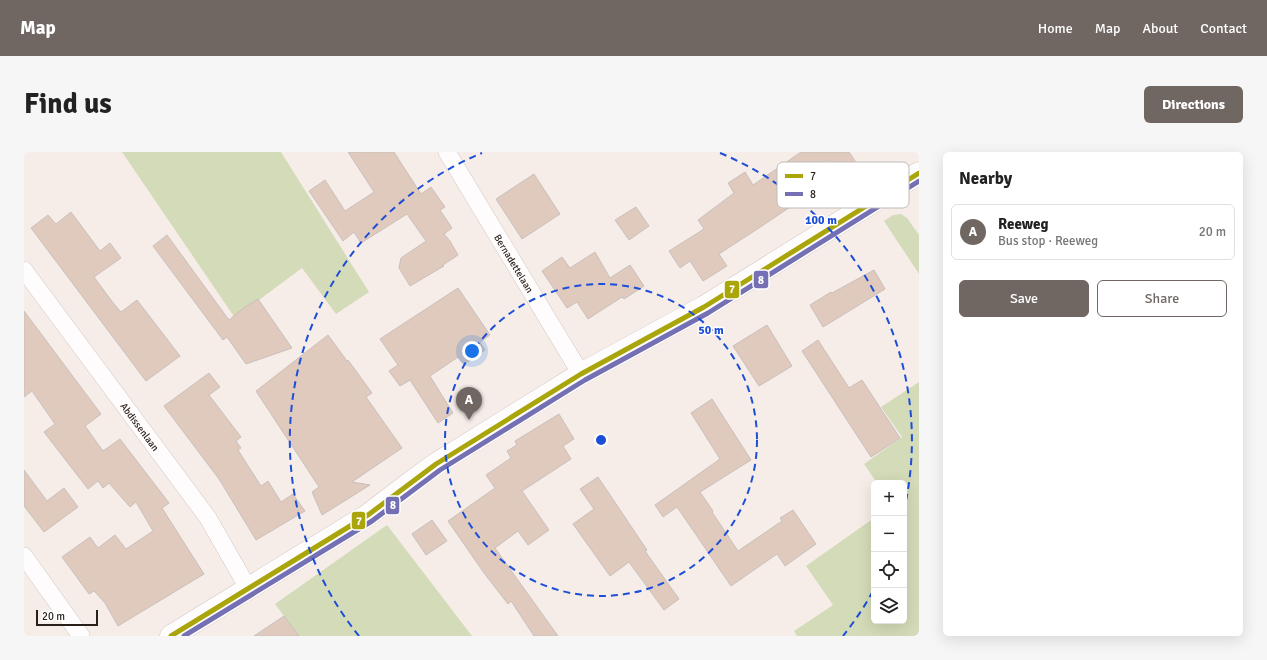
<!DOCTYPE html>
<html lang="en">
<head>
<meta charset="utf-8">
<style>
	body { margin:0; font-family:Signika,sans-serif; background:#f6f6f6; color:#222 }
	.controls { position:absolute; right:12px; bottom:12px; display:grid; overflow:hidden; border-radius:6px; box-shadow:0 4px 16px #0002 }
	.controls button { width:36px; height:36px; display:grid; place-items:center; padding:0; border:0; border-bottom:1px solid #e0e0e0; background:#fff; color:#222; font:20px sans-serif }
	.scale { position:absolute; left:12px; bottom:10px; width:62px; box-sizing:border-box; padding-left:4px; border:2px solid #281f1a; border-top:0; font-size:11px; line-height:14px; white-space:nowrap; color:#281f1a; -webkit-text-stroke:3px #fff; paint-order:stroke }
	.you { position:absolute; left:448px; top:199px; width:14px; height:14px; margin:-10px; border:3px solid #fff; border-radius:50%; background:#1a73e8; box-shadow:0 0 0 6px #1a73e833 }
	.badge { display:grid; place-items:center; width:26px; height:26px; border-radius:50%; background:#706762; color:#fff; font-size:13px; font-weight:700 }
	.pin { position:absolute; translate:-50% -33px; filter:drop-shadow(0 1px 2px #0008) }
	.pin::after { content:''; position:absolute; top:21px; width:14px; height:12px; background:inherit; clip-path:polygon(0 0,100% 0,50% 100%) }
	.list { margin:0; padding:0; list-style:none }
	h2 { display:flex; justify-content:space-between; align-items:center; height:52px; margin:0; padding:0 16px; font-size:17px }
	h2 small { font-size:13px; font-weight:400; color:#767676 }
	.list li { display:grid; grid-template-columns:26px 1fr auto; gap:12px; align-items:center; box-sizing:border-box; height:56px; margin:0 8px 8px; padding:0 8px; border:1px solid #e0e0e0; border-radius:6px }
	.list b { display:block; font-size:15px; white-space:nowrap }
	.list p { margin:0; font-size:13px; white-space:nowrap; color:#767676 }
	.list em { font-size:13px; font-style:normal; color:#767676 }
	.actions { display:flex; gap:8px; padding:12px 16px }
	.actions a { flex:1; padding:9px 0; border:1px solid #706762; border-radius:6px; text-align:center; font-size:14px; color:#706762 }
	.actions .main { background:#706762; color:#fff }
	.icon { flex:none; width:22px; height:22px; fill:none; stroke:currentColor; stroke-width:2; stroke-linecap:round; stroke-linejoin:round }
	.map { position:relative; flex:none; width:895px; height:484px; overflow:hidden; border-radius:6px }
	header { display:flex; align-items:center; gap:24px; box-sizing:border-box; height:56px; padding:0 20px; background:#706762; color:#fff }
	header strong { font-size:19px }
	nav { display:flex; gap:22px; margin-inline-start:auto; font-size:14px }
	.intro { display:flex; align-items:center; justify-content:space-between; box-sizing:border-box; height:96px; padding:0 24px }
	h1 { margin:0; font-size:28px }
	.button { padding:10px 18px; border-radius:6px; background:#706762; color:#fff; font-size:14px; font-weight:700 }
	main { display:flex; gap:24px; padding:0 24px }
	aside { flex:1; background:#fff; border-radius:6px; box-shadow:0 4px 16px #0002 }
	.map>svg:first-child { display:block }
	.green { fill:#d3dbb8 }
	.building { fill:#dfcabd; stroke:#c9c0bc }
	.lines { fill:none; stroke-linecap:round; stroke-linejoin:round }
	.street-casing { stroke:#d2c9c5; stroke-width:18 }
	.secondary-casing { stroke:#d2c9c5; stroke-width:23 }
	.street { stroke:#fefcfc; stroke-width:17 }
	.secondary { stroke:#fefcfc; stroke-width:22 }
	.bus-1-casing { stroke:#fff; stroke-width:8 }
	.bus-2-casing { stroke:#fff; stroke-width:8 }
	.bus-1 { stroke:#a9a50a; stroke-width:5 }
	.bus-2 { stroke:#7570b3; stroke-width:5 }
	.ring { fill:none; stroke:#1d4ed8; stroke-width:2; stroke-dasharray:7 5 }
	.labels { text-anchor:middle; stroke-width:3; stroke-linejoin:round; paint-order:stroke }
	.street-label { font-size:10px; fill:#281f1a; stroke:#fff }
	.key { fill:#fff; stroke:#bebcba; stroke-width:1 }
	.key-label { font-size:11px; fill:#281f1a }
	.centre { fill:#1d4ed8; stroke:#fff; stroke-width:2 }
	.ring-label { font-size:12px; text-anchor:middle; font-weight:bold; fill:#1d4ed8; stroke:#fff; stroke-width:3; stroke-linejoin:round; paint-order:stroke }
	.line-badge { stroke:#fff; stroke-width:1.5 }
	.badge-label { font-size:11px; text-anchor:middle; font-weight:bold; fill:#fff }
</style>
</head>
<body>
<header>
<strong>Map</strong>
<nav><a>Home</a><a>Map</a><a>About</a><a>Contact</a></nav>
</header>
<div class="intro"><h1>Find us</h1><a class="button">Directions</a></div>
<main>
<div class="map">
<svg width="895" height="484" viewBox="0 0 895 484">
	<rect width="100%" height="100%" fill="#f6ede9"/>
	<path class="green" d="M98,0h159l88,140 -33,22 -34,-46 -67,50z
		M877,62l6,4 12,17v39l-35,-53 9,-6z
		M895,230v254h-122l-3,-5 39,-26 -27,-39 68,-48v103h30v-138h-27l-13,-19 38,-27 -21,-30z
		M363,373l85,111h-173l-24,-32z"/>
	<path class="building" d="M324,0h46l27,42 10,-7 14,20 -5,3 12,18 -8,6 6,7 8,14 -15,10 1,1 -34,20 -11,-18 2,-10 25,-17 -19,-27 -46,29 -7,-11 -11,9 -34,-50 16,-11 20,31 29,-19z
		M777,0h48l10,15 -19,12 -12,-19 -28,17 11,16 -49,33 -43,28 8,12 -24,15 -13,-20 -10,7 -11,-17 35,-22 -6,-9 36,-27 -6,-10 17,-11 8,13z
		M510,22l26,40 -38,25 -26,-40z
		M612,55l13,19 -20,14 -14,-20z
		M47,60l29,39 10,-8 11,15 -27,19 20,27 7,8 16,-12 43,56 -34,25 -115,-153 17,-13 8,9z
		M143,83l62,85 16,-13 13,-8 34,49 -46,16 -19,-27 -4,3 -70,-94z
		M571,100l15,26 20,-13 14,21 -20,13 -2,-2 -34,22 -11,-17 -10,6 -25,-37 20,-14 8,11z
		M850,118l11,19 -62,38 -13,-22 21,-13 1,1z
		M434,136l32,47 -10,7 5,8 -21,14 -6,-7 -28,19 23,37 -15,10 -28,-43 -10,6 -11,-15 9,-6 -18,-26z
		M0,159l77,103 -16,12 18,25 17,-12 49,64 -7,5 42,66 -86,52 -13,-23 -11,-12 -5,3 -27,-37 28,-20 8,11 17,-13 11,14 27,-18 -17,-29 -6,5 -21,-24 -6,5 -5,-7 -10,8 -44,-57 11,-8 -23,-33 -8,6z
		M743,173l25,41 -33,20 -26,-40z
		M304,183l19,26 1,-1 24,33 -6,4 36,51 -50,34 18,3 -48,30 -10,-23 7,-5 -63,-96z
		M794,188l31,48 13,-8 38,58 -29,19 -69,-106z
		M185,221l11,14 -11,8 32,42 -5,4 5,7 -3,2 23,36 7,-5 13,21 12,-8 12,17 -49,29 -37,-61 -55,-73z
		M688,247l39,61 -51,32 13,19 -1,1 26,39 44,-30 -2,-3 13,-8 23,34 -31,22 -8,-12 -46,32 -54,-79 -14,10 -8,-12 65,-46 -29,-46z
		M535,262l15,25 -11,7 8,13 -49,32 27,39 -21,15 -10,-14 -23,17 63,88h-24l-23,-35 -3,3 -24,-31 -36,-52 47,-33 -9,-13 25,-17 -4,-7 10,-6 -2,-4z
		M0,318l23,31 17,-13 14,19 -34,25 -20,-26z
		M574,325l49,73 -2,1 34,48 -15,11 -35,-48 -19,14 -37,-52 21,-15 -14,-20z
		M408,368l15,21 -21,14 -14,-21z
		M260,464l15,20h-45z"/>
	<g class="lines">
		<defs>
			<g id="street">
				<path id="s1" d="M423,0l134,222"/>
				<path id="s2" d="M0,118l184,248 40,70"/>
				<path d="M0,404l57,80"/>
			</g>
			<path id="secondary" d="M147,484l197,-121 42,-32 26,-19 145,-90 123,-67 215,-134"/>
		</defs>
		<use href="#street" class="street-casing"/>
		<use href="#secondary" class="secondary-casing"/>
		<use href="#street" class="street"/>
		<use href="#secondary" class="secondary"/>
		<defs>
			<path id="bus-1" d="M147,484l197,-121 68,-51 145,-90 123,-67 215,-134"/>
			<path id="bus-2" d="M160,484l188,-115 68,-51 145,-90 123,-67 211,-132"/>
		</defs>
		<use href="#bus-1" class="bus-1-casing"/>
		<use href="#bus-2" class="bus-2-casing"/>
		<use href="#bus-1" class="bus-1"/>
		<use href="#bus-2" class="bus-2"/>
	</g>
	<g class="ring">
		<circle cx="577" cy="288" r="156"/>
		<path d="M849 439A311 311 0 0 1 819 484M335 484A311 311 0 0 1 458 1M696 1A311 311 0 0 1 880 358"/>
	</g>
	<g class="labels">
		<g class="street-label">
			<text dy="4" stroke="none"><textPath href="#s1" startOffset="130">Bernadettelaan</textPath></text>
			<text dy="4" stroke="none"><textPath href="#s2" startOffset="195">Abdissenlaan</textPath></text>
		</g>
	</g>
	<rect x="753" y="10" width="132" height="46" rx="6" class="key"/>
	<rect x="761" y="22" width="18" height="4" fill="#a9a50a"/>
	<rect x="761" y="40" width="18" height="4" fill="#7570b3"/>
	<g class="key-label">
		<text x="786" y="28">7</text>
		<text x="786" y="46">8</text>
	</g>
	<circle cx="577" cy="288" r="6" class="centre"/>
	<g class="ring-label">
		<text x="797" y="72">100 m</text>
		<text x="687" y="182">50 m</text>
	</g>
	<g class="line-badge">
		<rect x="729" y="118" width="16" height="19" rx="4" fill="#7570b3"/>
		<rect x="700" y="128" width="16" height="19" rx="4" fill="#a9a50a"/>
		<rect x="361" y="344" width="15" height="19" rx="4" fill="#7570b3"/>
		<rect x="327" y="359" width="15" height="19" rx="4" fill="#a9a50a"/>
	</g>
	<g class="badge-label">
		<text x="737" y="132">8</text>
		<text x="708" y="141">7</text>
		<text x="369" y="357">8</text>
		<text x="335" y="373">7</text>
	</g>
</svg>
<div class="controls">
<button>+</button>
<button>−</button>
<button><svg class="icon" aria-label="locate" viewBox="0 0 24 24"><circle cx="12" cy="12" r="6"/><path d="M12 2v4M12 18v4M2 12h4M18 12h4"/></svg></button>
<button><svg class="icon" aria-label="layers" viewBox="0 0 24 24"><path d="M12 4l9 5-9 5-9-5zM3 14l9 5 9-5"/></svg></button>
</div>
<div class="scale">20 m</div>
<div class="you"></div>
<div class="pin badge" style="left:445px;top:268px">A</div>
</div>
<aside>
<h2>Nearby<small></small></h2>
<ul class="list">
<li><span class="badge">A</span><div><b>Reeweg</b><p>Bus stop · Reeweg</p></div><em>20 m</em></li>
</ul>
<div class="actions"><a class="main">Save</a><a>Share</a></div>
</aside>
</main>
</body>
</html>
